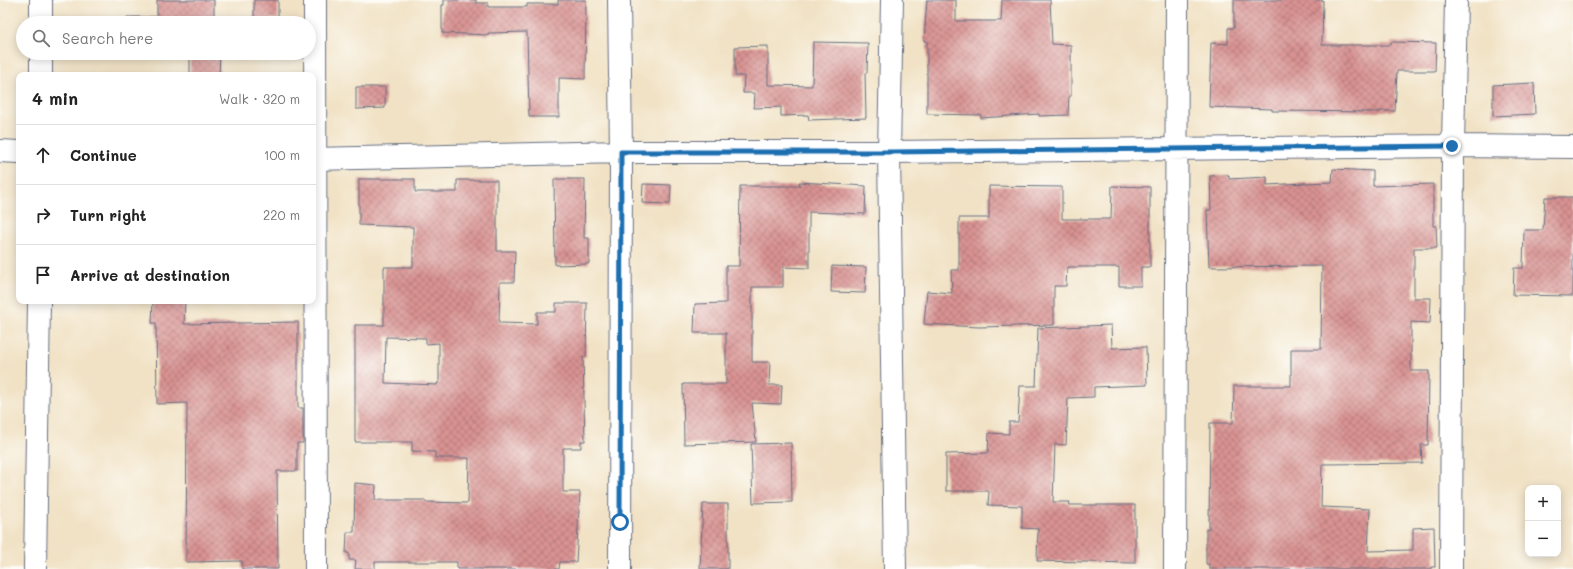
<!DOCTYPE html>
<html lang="en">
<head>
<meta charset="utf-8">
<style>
	body { margin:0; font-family:Mali,sans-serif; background:#f2f2f2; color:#222 }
	.controls { position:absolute; right:12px; bottom:12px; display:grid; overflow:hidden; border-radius:8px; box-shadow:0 2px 10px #0003 }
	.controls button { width:36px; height:36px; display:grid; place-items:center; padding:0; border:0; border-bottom:1px solid #e0e0e0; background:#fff; color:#222; font:20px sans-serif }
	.stop { position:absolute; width:12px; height:12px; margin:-9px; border:3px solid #1f6fb2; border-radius:50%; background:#fff }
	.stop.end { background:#1f6fb2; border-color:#fff; box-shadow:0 1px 4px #0008 }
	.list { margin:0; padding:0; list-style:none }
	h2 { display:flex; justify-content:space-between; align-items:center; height:52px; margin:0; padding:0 16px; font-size:17px }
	h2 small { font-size:13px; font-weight:400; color:#767676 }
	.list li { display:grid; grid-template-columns:26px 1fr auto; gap:12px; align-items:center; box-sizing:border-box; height:60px; padding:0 16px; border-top:1px solid #e0e0e0 }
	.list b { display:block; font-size:15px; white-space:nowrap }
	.list em { font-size:13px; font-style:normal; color:#767676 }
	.icon { flex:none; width:22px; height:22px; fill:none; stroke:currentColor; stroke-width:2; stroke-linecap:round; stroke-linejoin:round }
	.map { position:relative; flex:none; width:1573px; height:569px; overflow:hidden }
	.search { position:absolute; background:#fff; box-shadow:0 2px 10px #0003; left:16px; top:16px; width:300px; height:44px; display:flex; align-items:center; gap:10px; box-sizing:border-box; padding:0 14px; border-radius:22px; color:#767676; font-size:15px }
	.panel { position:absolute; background:#fff; box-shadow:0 2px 10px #0003; left:16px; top:72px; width:300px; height:232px; border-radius:8px }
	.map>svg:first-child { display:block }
	.building { fill:url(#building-cross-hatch); fill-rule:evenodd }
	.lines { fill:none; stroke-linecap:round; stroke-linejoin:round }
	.minor-casing { stroke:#666e82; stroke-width:24 }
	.minor { stroke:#fff; stroke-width:22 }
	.route { stroke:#1f6fb2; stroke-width:5 }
</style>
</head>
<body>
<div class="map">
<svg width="1573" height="569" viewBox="0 0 1573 569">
	<defs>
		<pattern id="building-cross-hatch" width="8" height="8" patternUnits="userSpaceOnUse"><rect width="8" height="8" fill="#d99291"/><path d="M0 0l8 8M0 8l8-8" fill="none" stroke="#af787a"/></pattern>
	</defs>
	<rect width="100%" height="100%" fill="#fdfcf7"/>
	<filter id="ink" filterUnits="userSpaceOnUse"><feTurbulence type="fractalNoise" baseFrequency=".025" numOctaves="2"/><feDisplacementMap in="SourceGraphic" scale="8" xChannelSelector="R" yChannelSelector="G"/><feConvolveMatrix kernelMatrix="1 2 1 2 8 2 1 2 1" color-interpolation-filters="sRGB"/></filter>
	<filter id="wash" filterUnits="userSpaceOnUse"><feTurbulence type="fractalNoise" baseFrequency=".012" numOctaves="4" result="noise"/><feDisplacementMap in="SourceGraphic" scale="16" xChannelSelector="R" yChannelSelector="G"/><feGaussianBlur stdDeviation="0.9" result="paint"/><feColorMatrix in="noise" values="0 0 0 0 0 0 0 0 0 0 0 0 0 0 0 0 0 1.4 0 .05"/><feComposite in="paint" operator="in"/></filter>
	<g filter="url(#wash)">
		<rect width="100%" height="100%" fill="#f1e2c5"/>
		<g id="blocks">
			<path class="building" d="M157,0h57v23h-87v-6h30z
				M254,0h24v19h-24z
				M444,0h32v3h12v4h39v-3h31v-4h28l-1,79 -26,-1v39h-30l-2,-85 -39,1v2l-46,-2v-28h2z
				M927,0h29v21h45l1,-21h48l2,44 19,1v51h-2l-1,19 -29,1v-2l-58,4v-3l-54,-1v-73h-3z
				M1234,0h89l-1,45h69v-3l45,1 -1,28h-38l-2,40h-15v1l-108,-1v-2l-63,-2 2,-64 17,1v-16h6z
				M813,42l55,1 -1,30h-2l1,45 -57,2 -1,-5 -27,1v-9l-27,1 1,-15h-12l1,-17h-9v-29l33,-1v39l44,1z
				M127,53h93l-1,22h-29v-21h-63z
				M1534,83l1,31 -42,2v-31z
				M356,87h29v21l-29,1z
				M1333,169l40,2v15l60,-2v42h3l1,22h-23v50h17l-1,25 -19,-1v49h18l-1,74h-7l1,18 -100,1 -1,43 49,2 -2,42 45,-1v-22l21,-1 1,40h-4v2h-222v-5h-3v-35h3l1,-106h23l1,-37h57v-37h30l1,-83 -113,1 -2,-57h4l-1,-34 19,-1v4l38,-2v8l38,-2 27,-1z
				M359,179h56v13h42v-12h40v71h18l-1,31h-14l-1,41 38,1v-12h19v-9h31l-1,54h-3l2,84h-4v7h-18v44h17l-4,70h-16l-1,7h-102v-7h-82v7h-20l1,-9h-7v-7h-3l1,-21h7l1,-49 21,2 -1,15h50v2l43,1 1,-45h-34v-6l-23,-1v-9h-57v-117h29v-58h29v-40l-54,-2zM386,337l40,1v6l13,-1v40h-2v2l-52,-2z
				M554,179h31l-1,59h5v25l-1,1 -33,1z
				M799,182l67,4 -1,28 -56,-2v56l-26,-1v20h-31v75h18l-1,23h13l-1,19 -29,-1 4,39 -72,2 -1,-60h43v-51h-32l1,-29 31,-1v-37h13l1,-80h60z
				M643,184l28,1 -1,19 -28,-1z
				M989,186l73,1v32h49l1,-33 38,1v80h-9v19h-22v-19h-52l-1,19h-12v39l-75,2 -55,-3 3,-33 25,2 -1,-23h8v-52h30z
				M1545,197h28v99l-60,-1 1,-27h9l1,-38h19z
				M832,266l34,1 -1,26 -34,-1z
				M153,301h32l-1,23 114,-2v86h5v35h-6v28h-20l1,98h-36v-8l-56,1 1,-159 -30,1 -1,-81h-4z
				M1111,325l1,23 34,-1 1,38 -53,2v10l-26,1 -2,47 -11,-1 -2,58h17l-1,3h66v58l-98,-2 1,-32 -16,-1v-22l-34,-1 1,-14h-43v-37l42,-1 1,-20 20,1v-12h9l2,-36h16l2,-58z
				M791,443l1,59 -39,1 -2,-59z
				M703,504h25v65h-28z"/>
		</g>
	</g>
	<g filter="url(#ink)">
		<use href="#blocks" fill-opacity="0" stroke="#666e82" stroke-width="1"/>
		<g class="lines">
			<defs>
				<path id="minor" d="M41,0v23
					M315,0l1,569
					M619,0l2,152 -1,417
					M892,0l-3,152 6,417
					M41,53v22
					M0,151l19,1
					M313,159l308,-7h268l564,-6 120,1
					M35,569l4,-268
					M1175,569l2,-569
					M1451,569l2,-423 3,-146"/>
			</defs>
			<use href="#minor" class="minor-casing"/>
			<use href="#minor" class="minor"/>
		</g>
	</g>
	<g class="lines" filter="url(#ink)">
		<path class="route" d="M620,522l1,-370h268l563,-6"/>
	</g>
</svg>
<div class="controls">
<button>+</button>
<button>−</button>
</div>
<div class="stop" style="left:620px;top:522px"></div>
<div class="stop end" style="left:1452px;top:146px"></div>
<div class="search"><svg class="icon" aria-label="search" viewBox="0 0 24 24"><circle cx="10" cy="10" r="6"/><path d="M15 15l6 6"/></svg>Search here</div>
<section class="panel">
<h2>4 min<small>Walk · 320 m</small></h2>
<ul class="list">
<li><svg class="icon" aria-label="ahead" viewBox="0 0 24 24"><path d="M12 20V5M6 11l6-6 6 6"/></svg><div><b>Continue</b></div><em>100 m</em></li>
<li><svg class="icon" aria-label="right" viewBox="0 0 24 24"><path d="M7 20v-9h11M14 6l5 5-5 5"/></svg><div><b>Turn right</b></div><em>220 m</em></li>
<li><svg class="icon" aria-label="arrive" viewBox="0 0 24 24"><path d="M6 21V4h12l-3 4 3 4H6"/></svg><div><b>Arrive at destination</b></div></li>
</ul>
</section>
</div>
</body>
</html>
